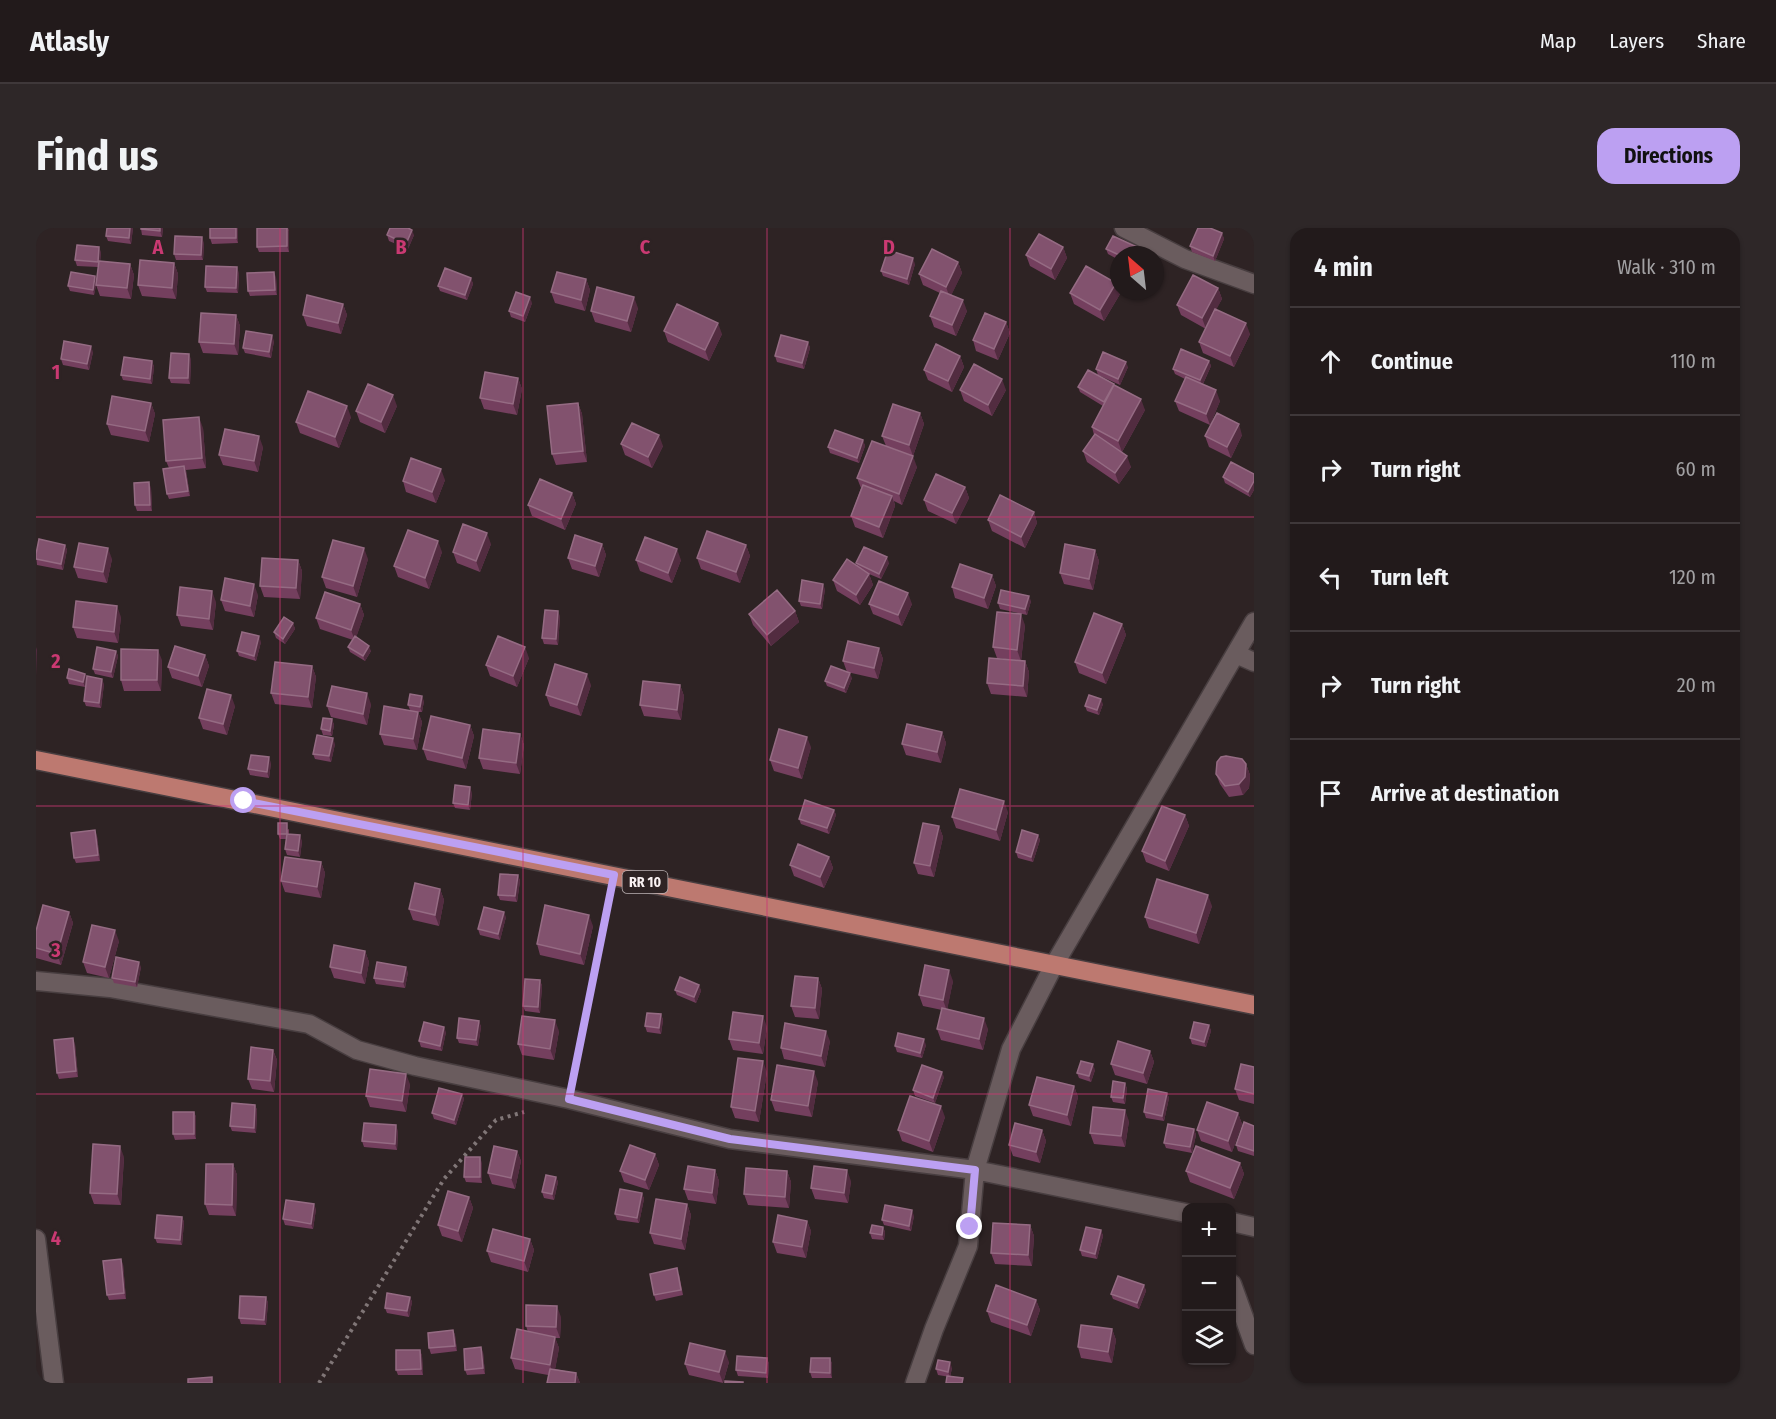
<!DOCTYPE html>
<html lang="en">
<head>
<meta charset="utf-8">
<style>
	body { margin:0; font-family:"Fira Sans Condensed",sans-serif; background:#2e2728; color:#f1f3f6 }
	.controls { position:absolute; right:18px; bottom:18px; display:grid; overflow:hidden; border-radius:12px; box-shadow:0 2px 4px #0004 }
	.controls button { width:54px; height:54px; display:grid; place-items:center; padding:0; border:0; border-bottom:2px solid #3f383a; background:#221a1b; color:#f1f3f6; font:30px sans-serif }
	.compass { position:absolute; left:1074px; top:18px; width:54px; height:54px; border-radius:50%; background:#221a1b; box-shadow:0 2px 4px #0004; rotate:332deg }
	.stop { position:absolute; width:18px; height:18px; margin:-14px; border:4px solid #bca0f2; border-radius:50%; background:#fff }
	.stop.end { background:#bca0f2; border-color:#fff; box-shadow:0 2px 6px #0008 }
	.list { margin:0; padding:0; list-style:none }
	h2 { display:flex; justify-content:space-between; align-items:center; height:78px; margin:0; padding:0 24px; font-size:26px }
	h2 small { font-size:20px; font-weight:400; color:#a2a1a3 }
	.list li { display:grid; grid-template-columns:39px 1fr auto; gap:18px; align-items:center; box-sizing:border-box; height:108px; padding:0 24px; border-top:2px solid #3f383a }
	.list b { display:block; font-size:22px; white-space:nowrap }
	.list em { font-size:20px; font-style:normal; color:#a2a1a3 }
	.icon { flex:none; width:33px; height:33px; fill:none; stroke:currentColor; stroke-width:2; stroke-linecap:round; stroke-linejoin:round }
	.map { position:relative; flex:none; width:1218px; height:1155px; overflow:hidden; border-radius:18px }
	header { display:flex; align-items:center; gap:36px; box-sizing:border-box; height:84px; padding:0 30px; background:#221a1b; border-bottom:2px solid #3f383a }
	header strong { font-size:28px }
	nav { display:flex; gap:33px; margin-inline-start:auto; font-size:21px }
	.intro { display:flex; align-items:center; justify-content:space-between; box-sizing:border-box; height:144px; padding:0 36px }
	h1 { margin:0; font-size:42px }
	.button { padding:15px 27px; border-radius:18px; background:#bca0f2; color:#111; font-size:21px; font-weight:700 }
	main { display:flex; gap:36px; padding:0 36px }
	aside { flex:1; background:#221a1b; border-radius:18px; box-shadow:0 2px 4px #0004 }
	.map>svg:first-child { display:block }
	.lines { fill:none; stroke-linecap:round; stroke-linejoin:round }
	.minor-casing { stroke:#483e40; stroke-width:21 }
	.primary-casing { stroke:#483e40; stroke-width:21 }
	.path { stroke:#807677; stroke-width:4; stroke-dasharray:3 4.5; stroke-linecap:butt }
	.minor { stroke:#6a5c5e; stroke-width:18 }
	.primary { stroke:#bd7970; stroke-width:18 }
	.wall { fill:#743f5e }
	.shaded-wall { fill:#522c40 }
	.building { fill:#82526e; stroke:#956b83; stroke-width:1.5 }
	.route { stroke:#bca0f2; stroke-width:8 }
	.grid { fill:none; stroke:#ca3972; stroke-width:1.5; stroke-opacity:0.55 }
	.labels { text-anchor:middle; stroke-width:5; stroke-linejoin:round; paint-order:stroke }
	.shield { fill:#2e2324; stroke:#bcb3b4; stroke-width:1.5 }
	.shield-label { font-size:14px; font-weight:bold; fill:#f9f1f2 }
	.grid-label { font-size:20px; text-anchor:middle; font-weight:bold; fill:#ca3972; stroke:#2e2324; stroke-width:5; stroke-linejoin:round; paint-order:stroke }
</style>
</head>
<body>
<header>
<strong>Atlasly</strong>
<nav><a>Map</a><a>Layers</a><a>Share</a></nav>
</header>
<div class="intro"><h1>Find us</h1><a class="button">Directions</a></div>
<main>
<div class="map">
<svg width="1218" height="1155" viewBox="0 0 1218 1155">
	<rect width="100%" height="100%" fill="#2e2324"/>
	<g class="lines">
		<defs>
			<path id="minor" d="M1088,0l61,31 69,25
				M1200,426l18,8
				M0,753l74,7 199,36 48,26 58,16 154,33 161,40 245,31 211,43
				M1196,994l22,5
				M0,1011l18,144
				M1196,1056l22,61
				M879,1155l19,-54 34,-83 7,-76 36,-121 43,-84 200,-343"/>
			<path id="primary" d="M0,532l1218,245"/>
		</defs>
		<use href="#minor" class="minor-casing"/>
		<use href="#primary" class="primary-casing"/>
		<path class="path" d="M537,851l37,-184
			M283,1155l125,-204 52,-59 28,-8"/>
		<use href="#minor" class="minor"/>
		<use href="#primary" class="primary"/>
	</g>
	<path class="wall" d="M97,0l-2,16 -23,-3 -2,-5z
		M127,0l-1,9 -20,-2 -1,-6z
		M174,0h28v15l-26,1 -2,-6z
		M221,0h31l1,3v21h-30l-2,-5z
		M1186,5l2,6 -9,22 -23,-9 -2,-6z
		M351,7h27l-6,14 -19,-8z
		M168,15l-1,17h-27l-2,-6z
		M1027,19l4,11 -12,22 -25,-14 -4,-11z
		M1103,20l2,6v1h-22v5l-11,-6 -2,-5z
		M65,24l-1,9 30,3 4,11 -3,24 -31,-3 -4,-11 -2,10 -24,-4 -2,-5 27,-10 1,5 2,-14 -21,-1 -2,-6z
		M922,34l4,11 -11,22 16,16 -11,25 -22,-9 -4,-11 10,-23 -17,-8 -4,-11z
		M138,35l4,11 -2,25 -34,-3 -4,-11z
		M879,36l-6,21 -26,-9 -2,-5z
		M203,45l-1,20 -31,-1 -2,-5z
		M240,49l1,18 -27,1 -2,-5z
		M435,50l2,6 -6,16 -27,-9 -2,-5z
		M550,51l4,11 -5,21 -30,-8 -4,-11z
		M1182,60l4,11 -6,10 34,25 -16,33 -31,-14 -4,-11 7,-13 -25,-14 -4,-10z
		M1034,65l50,1 -16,27 -30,-17z
		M496,75l-7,19 -14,-5 -2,-6z
		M307,76l4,11 -6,19 -34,-8 -4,-11z
		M602,80l-7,24 -36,-10 -4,-11z
		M200,87l4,11 -2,29 -35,-2 -4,-11z
		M970,94l4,11 -12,27 -22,-9 -3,-11z
		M628,103l58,3 -13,27 -41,-19z
		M238,113l-3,17 -26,-5 -2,-5z
		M772,114l2,6 -6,21 -27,-7 -2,-6z
		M57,124l-4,18 -26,-5 -2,-6z
		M924,128l4,11 -12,25 -24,-12 -4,-10z
		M155,131l-1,25 -19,-1 -2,-5z
		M116,133l2,6 -2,17 -29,-4 -2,-5z
		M1173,133l2,5 -8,18 17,17 -10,24 -31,-14 -4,-10 10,-22 -10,-5 -2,-5z
		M1092,139l-8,18 -22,-10 -2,-6z
		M482,150l4,11 -5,26 -33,-6 -4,-11z
		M1078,158l31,24 -23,42 9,15 -12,17 -32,-22 -4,-11 11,-16 -2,-8 11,-21 -23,-14 -2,-5z
		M924,162h46l-14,26 -28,-15z
		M115,175l4,11 -6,28 -38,-7 -4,-11z
		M542,175l4,11 5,48 -31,3 -4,-11z
		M361,178l-12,27 -25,-11 -4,-11z
		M884,185l4,11 -11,32 -21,-8 25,19 -15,38 -8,-4 1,5 -12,32 -28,-11 -4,-11 10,-28 -4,-10 29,-32 -4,-10z
		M315,189l-12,31 -39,-15 -4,-11z
		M167,200l3,40 -20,2 4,26 -21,3 -2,-5 2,-26 -3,-7z
		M1206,207l-11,23 -22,-11 -4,-11z
		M827,212l2,6 -6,17 -29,-10 -2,-6z
		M585,216l42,2 -11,22 -27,-13z
		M227,219l-5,25 -35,-7 -4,-10z
		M1218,246v16l-4,7 -25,-14 -2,-6z
		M409,252l-9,23 -30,-11 -3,-11z
		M929,259l4,11 -13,26 -28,-13 -4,-11z
		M115,260l1,23h-15l-2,-6z
		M536,265l4,11 -11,26 -33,-14 -4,-11z
		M998,284l3,11 -12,25 -33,-17 -4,-11z
		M455,316l-11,28 -23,-9 -4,-11z
		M566,316l4,11 -7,22 -27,-8 -4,-11z
		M29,317l2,5 -4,20 -26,-5 -1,-11z
		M710,317l4,11 -10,27 -39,-14 -4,-11z
		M1059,322l4,11 -6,29 -29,-6 -4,-11z
		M406,324l-13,37 -31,-12 -4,-11z
		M76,331l-5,24 -29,-5 -4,-11z
		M332,331l-11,38 -31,-9 -4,-11z
		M262,332l4,11 -2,28 -36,-2 -4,-11z
		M600,332h45l-9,23 -32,-12z
		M820,335h33l-8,16 -12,-5 4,11 -13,20 -23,-14 -4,-11 24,-14z
		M956,347l4,11 -8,23 -33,-11 -3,-11z
		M789,361l-3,20 -21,-3 -2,-5z
		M222,367l-4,22 -29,-6 -4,-11z
		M995,373l-4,14 -27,-6 -2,-6z
		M180,374l-3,28 -32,-4 -4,-11z
		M324,376l4,11 -8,22 15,14 -6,10 -15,-9 -2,-5 5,-7 -33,-11 -4,-11z
		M833,376h43l-10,22 -29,-12z
		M759,383l4,11 -28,24 -18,-21 -4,-11z
		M524,388l-2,29 -14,-1 -2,-6z
		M85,389l-3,26 -41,-5 -4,-11z
		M257,395l2,6 -10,15 -9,-6 -2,-6z
		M1086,396l4,11 -20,49 -27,-11 -4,-11z
		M989,397l-4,36 -24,-3 -4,-11z
		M225,414l-5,19 -17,-5 -2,-5z
		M843,420l4,11 -5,20 -31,-7 -4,-11z
		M80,423l2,5 -5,22 -18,-4 -2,-5z
		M169,427l4,11 -7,21 -30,-9 -4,-11z
		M493,430l-12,29 -27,-11 -4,-11z
		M126,432l-1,31h-37l-3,-11z
		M989,433l4,11 -2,25 -36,-3 -4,-11z
		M276,438l4,11 -4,31 -37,-4 -4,-11z
		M49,446l2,5 17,5 -3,24 -15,-2 -2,-5 3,-22 -2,8 -16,-3 -2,-6z
		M816,450l-6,15 -19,-7 -2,-5z
		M555,457l-10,31 -31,-10 -4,-11z
		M644,457l4,11 -3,24 -37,-4 -4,-11z
		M388,473l-2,11h-4l4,10 -5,28 -33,-5 -4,-11 30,-24 -2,-5z
		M335,476l-4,21 -36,-8 -4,-11z
		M1067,476l-4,11 -12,-4 -2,-5z
		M199,478l-8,29 -24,-6 -4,-11z
		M296,491l2,6 -2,11 -9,-1 -2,-6z
		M434,497l4,11 -8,33 -39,-9 -4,-11z
		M906,504l4,11 -5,20 -35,-8 -4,-11z
		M484,506l4,11 -4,29 -37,-5 -4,-11z
		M299,516l-4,18 -16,-3 -2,-5z
		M775,519l-9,32 -28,-8 -4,-11z
		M235,535l-2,15 -19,-3 -2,-6z
		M1210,536l4,11 -1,13 -6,7 -14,2 -9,-13 -4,-10z
		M436,565l-2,17 -15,-2 -2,-5z
		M798,582l2,5 -7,19 -28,-10 -2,-5z
		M972,584l-8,29 -44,-13 -4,-11z
		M1149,587l4,11 -20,45 -23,-9 -4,-11z
		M903,598l4,11 -9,40 -16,-3 -4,-11z
		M253,601v5l13,7 -2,16 -13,-2 -2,-6 1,-10h-6l-2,-5z
		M1002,607l2,5 -7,22 -15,-4 -2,-6z
		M61,608l3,25 -24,2 -2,-5z
		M793,629l4,11 -9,20 -30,-12 -4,-11z
		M285,634l4,11 -4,25 -36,-6 -4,-11z
		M482,647l2,6 -3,21 -17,-2 -2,-5z
		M404,661l4,11 -5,26 -26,-6 -4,-11z
		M1176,678l-13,38 -50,-16 -4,-11z
		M33,684l4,11 -12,42 -25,-7v-27z
		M470,689l-6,23 -20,-5 -2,-6z
		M557,698l-9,39 -44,-10 -3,-11z
		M83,713l-10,37 -22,-5 -4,-11z
		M329,723l4,11 -4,22 -31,-6 -4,-11z
		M105,739l-4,20 -23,-4 -2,-5z
		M372,744l-3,16 -29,-4 -2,-6z
		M782,750l4,11 -3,30 -24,-2 -4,-11z
		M504,752l2,6 -2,27 -15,-2 -2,-5z
		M917,753l-6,28 41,20 -5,21 -42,-10 -4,-11 5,-19 -19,-4 -4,-11z
		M663,757l2,6 -5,12 -19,-8 -2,-5z
		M625,786l2,6 -2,14 -14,-2 -2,-6z
		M443,793l2,6 -3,19 -19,-3 -2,-5z
		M1173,797l2,6 -5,16 -14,-3 -2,-6z
		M731,799l-4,27 -30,-4 -4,-11z
		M523,803l-5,29 -32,-5 -4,-11z
		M410,804l-4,19 -21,-4 -2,-6z
		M794,813l-5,26 -41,-8 -3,-11z
		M39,816l3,33 -19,2 -2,-6z
		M890,817l-4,13 -25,-6 -2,-6z
		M237,822l4,10 -3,32 -22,-3 -4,-10z
		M1114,823l4,11 -7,22 -32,-9 -4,-11z
		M1218,839v37l-15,-4 -4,-11z
		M1059,842l-4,12 -12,-4 -2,-5z
		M731,844l-8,50 -24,-4 -4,-11z
		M908,849l-9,26 -20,-7 -2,-6z
		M782,854l-6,35 -37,-6 -4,-11z
		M1089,855l2,6 -2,15 -12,-2 -2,-5z
		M374,856l-4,28 -36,-5 -4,-11z
		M1038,858l4,11 -7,29 -38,-10 -4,-11z
		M1131,865l2,5 -5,23 -18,-3 -2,-6z
		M426,866l2,5 -8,26 -22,-6 -2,-6z
		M219,877l2,5 -1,23 -24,-2 -2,-5z
		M158,884l2,5v22l-21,1 -2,-6z
		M1202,885l4,11 -10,28 -31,-11 -4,-11z
		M909,889l-12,35 -31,-11 -4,-11z
		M1093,893l-4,26 -31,-3 -4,-11z
		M1218,898v30l-16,-5 -2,-6z
		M1158,901l2,6 -4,18 -26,-5 -2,-5z
		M1006,902l4,11 -6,22 -27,-7 -4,-11z
		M362,903l-1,19 -33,-3 -2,-6z
		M481,923l4,10 -6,28 -23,-5 -4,-11z
		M619,926l4,11 -10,25 -25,-8 -4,-11z
		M88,929l-3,48 -27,-1 -4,-11z
		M446,935v20l-16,-1 -2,-5z
		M1204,935l4,11 -10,25 -44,-17 -4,-11z
		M197,936l4,11 -1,41 -27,-1 -4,-11z
		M679,942l4,11 -3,23 -28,-4 -4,-11z
		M751,943l4,11 -2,26 -41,-3 -4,-11z
		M520,949l2,5 -4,18 -10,-2 -2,-6z
		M815,953l-3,22 -33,-4 -4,-11z
		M606,965l2,6 -5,24 -22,-3 -2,-6z
		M433,969l4,11 -11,34 -20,-6 -4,-11z
		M651,976l4,11 -6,35 -31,-6 -4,-11z
		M280,981l-3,20 -28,-4 -2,-6z
		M878,988l-3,15 -27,-6 -2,-5z
		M146,989l2,5 -2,23 -25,-2 -2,-5z
		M771,993l4,10 -5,27 -29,-5 -4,-11z
		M994,997l4,11 -2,30 -37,-2 -4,-11z
		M847,999l2,5 -1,8 -12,-1 -2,-6z
		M1065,1002l2,6 -6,23 -15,-3 -2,-6z
		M494,1011l4,11 -6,22 -37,-10 -4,-11z
		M87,1036l3,35 -17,1 -2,-5z
		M643,1046l4,21 -27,6 -2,-6z
		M1108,1057l2,6 -7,18 -26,-10 -2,-5z
		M230,1069l2,6 -2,22 -25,-1 -2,-6z
		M374,1069l2,5 -3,15 -22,-4 -2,-5z
		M1000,1072l4,10 -9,26 -40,-14 -4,-11z
		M525,1089l-1,21h-5l4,10 -4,21 21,4 4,10h-33l1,-8 -33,-6 -4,-11 17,-26 -2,-6z
		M1076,1101l4,11 -4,23 -31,-5 -3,-11z
		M417,1102l2,5 2,16 -26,3 -2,-6z
		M384,1122l2,6 1,19h-25l-2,-5z
		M447,1124l2,22 -18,1 -2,-5z
		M731,1130l2,6 -1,14 -30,-2 -2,-6z
		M794,1130l2,6v14h-20l-2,-6z
		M693,1134l-6,21 -34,-8 -4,-11z
		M916,1140l-2,9 -12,-2 -2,-6z"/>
	<path class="shaded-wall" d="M94,0h3l-2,16 -2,-6z
		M124,0h3l-1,9 -2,-6z
		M200,0h2v15l-2,-5z
		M251,0l2,3v21l-2,-6z
		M376,2l2,5 -6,14 -2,-5z
		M1186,5l2,6 -9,22 -2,-5z
		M166,9l2,6 -1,17 -2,-5z
		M63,19l2,5 -1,16 -2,-6z
		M1027,19l4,11 -12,22 -4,-11z
		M1103,20l2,6v1h-5z
		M877,30l2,6 -6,21 -2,-6z
		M922,34l4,11 -12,25 -4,-11z
		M138,35l4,11 -2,25 -4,-11z
		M94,36l4,11 -3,24 -4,-11z
		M201,39l2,6 -1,20 -2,-5z
		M238,44l2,5 1,18 -2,-5z
		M59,48l2,6 -3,13 -1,-5z
		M435,50l2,6 -6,16 -2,-5z
		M550,51l4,11 -5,21 -4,-11z
		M1080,55l4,11 -16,27 -4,-11z
		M1182,60l4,11 -16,30 -4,-11z
		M494,69l2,6 -7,19 -2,-6z
		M598,69l4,11 -7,24 -4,-11z
		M927,72l4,11 -11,25 -4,-11z
		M307,76l4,11 -6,19 -3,-11z
		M200,87l4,11 -2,29 -4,-11z
		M970,94l4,11 -12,27 -4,-11z
		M682,95l4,11 -13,27 -4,-11z
		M1210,95l4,11 -16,33 -4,-11z
		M236,107l2,6 -3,17 -2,-6z
		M772,114l2,6 -6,21 -2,-6z
		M55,118l2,6 -4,18 -2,-6z
		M153,126l2,5 -1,25 -2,-6z
		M924,128l4,11 -12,25 -4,-11z
		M116,133l2,6 -2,17 -2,-5z
		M1173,133l2,5 -9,20 -2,-6z
		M1090,134l2,5 -8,18 -2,-6z
		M482,150l4,11 -5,26 -4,-11z
		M966,151l4,11 -14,26 -4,-11z
		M1180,162l4,11 -10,24 -4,-11z
		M357,167l4,11 -12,27 -4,-11z
		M1105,171l4,11 -23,42 -4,-11z
		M115,175l4,11 -6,28 -4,-11z
		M542,175l4,11 5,48 -4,-11z
		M311,178l4,11 -12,31 -4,-11z
		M884,185l4,11 -11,32 -4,-11z
		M163,189l4,11 3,40 -4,-10z
		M1203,196l3,11 -11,23 -4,-11z
		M623,207l4,11 -11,22 -4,-11z
		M223,208l4,11 -5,25 -4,-11z
		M827,212l2,6 -6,17 -2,-5z
		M877,228l4,11 -15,38 -3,-11z
		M1091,228l4,11 -12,17 -4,-11z
		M148,238l2,5 4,25 -2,-5z
		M405,241l4,11 -9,23 -4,-11z
		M1218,253v9l-4,7 -2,-5z
		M113,254l2,6 1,23 -2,-6z
		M929,259l4,11 -13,26 -4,-11z
		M536,265l4,11 -11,26 -4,-11z
		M856,268l3,10 -12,32 -4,-11z
		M998,284l3,11 -12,25 -4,-11z
		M451,305l4,11 -11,28 -4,-11z
		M402,313l4,11 -13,37 -4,-11z
		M566,316l4,11 -7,22 -4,-11z
		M29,317l2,5 -4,20 -2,-6z
		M710,317l4,11 -10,27 -4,-11z
		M72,320l4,11 -5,24 -4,-11z
		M328,320l4,11 -11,38 -4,-11z
		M641,321l4,11 -9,23 -4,-10z
		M1059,322l4,11 -6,29 -4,-11z
		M851,329l2,6 -8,16 -2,-5z
		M262,332l4,11 -2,28 -4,-11z
		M833,346l4,11 -13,20 -4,-10z
		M956,347l4,11 -8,23 -4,-11z
		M218,356l4,11 -4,22 -4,-11z
		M787,356l2,5 -3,20 -2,-5z
		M176,363l4,11 -3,28 -4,-11z
		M872,365l4,11 -10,22 -4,-11z
		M993,368l2,5 -4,14 -2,-6z
		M324,376l4,11 -9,26 -4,-11z
		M81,378l4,11 -3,26 -4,-11z
		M522,383l2,5 -2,29 -2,-6z
		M759,383l4,11 -28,24 -4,-11z
		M985,386l4,11 -4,36 -4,-11z
		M257,395l2,6 -10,15 -2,-5z
		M1086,396l4,11 -20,49 -4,-11z
		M223,408l2,6 -5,19 -2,-5z
		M333,418l2,5 -6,10 -2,-5z
		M0,419l1,3 -1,26z
		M489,419l4,11 -12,29 -4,-11z
		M843,420l4,11 -5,20 -4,-11z
		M122,422l4,10 -1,31 -4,-11z
		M80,423l2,5 -5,22 -2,-6z
		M169,427l4,11 -7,21 -4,-11z
		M989,433l4,11 -2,25 -4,-11z
		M276,438l4,11 -4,31 -4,-11z
		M814,445l2,5 -6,15 -2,-5z
		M49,446l2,5 -2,8 -2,-5z
		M551,446l4,11 -10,31 -4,-11z
		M66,451l2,5 -3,24 -2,-5z
		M644,457l4,11 -3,24 -4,-10z
		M331,465l4,11 -4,21 -4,-11z
		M195,467l4,11 -8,29 -4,-11z
		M386,468l2,5 -2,11 -2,-5z
		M1065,471l2,5 -4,11 -2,-5z
		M382,484l4,10 -5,28 -4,-11z
		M296,491l2,6 -2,11 -2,-5z
		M434,497l4,11 -8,33 -4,-11z
		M906,504l4,11 -5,20 -4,-11z
		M484,506l4,11 -4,29 -4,-11z
		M771,509l4,10 -9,32 -4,-11z
		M297,510l2,6 -4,18 -2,-6z
		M233,529l2,6 -2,15 -2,-6z
		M1210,536l4,11 -1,13 -6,7 -4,-11z
		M434,559l2,6 -2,17 -2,-5z
		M968,573l4,11 -8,29 -4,-11z
		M798,582l2,5 -7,19 -2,-6z
		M1149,587l4,11 -20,45 -4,-10z
		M903,598l4,11 -9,40 -4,-11z
		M59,602l2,6 3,25 -2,-6z
		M264,607l2,6 -2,16 -2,-6z
		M1002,607l2,5 -7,22 -2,-5z
		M793,629l4,11 -9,20 -4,-11z
		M285,634l4,11 -4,25 -4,-11z
		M482,647l2,6 -3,21 -2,-6z
		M404,661l4,11 -5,26 -4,-11z
		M1172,667l4,11 -13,38 -3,-11z
		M33,684l4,11 -12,42 -4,-11z
		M468,684l2,5 -6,23 -2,-6z
		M553,687l4,11 -9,39 -4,-11z
		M79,702l4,11 -10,37 -4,-11z
		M329,723l4,11 -4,22 -4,-11z
		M103,734l2,5 -4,20 -2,-5z
		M370,739l2,5 -3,16 -2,-6z
		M913,742l4,11 -6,30 -4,-11z
		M782,750l4,11 -3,30 -4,-11z
		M504,752l2,6 -2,27 -2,-6z
		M663,757l2,6 -5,12 -2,-6z
		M625,786l2,6 -2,14 -2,-6z
		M727,788l4,11 -4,27 -4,-11z
		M948,790l4,11 -5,21 -4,-11z
		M519,792l4,11 -5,29 -4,-11z
		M443,793l2,6 -3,19 -2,-6z
		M1173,797l2,6 -5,16 -2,-5z
		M408,799l2,5 -4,19 -2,-5z
		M790,803l4,10 -5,26 -4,-11z
		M37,810l2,6 3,33 -2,-6z
		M888,811l2,6 -4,13 -2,-5z
		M237,822l4,10 -3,32 -4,-11z
		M1114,823l4,11 -7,22 -4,-11z
		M727,833l4,11 -8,50 -4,-11z
		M1057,836l2,6 -4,12 -2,-6z
		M778,843l4,11 -6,35 -4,-11z
		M906,844l2,5 -9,26 -2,-5z
		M370,846l4,10 -4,28 -4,-11z
		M1089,855l2,6 -2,15 -2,-6z
		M1038,858l4,11 -7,29 -4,-11z
		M1131,865l2,5 -5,23 -2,-5z
		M426,866l2,5 -8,26 -2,-5z
		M219,877l2,5 -1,23 -2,-5z
		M905,878l4,11 -12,35 -4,-11z
		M1089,882l4,11 -4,26 -4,-11z
		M158,884l2,5v22l-2,-5z
		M1202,885l4,11 -10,28 -4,-11z
		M360,897l2,6 -1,19 -2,-6z
		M1158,901l2,6 -4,18 -2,-6z
		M1006,902l4,11 -6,22 -4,-11z
		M84,918l4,11 -3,48 -4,-11z
		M481,923l4,10 -6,28 -4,-11z
		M619,926l4,11 -10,25 -4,-10z
		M444,929l2,6v20l-2,-6z
		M1204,935l4,11 -10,25 -4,-11z
		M197,936l4,11 -1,41 -4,-11z
		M679,942l4,11 -3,23 -4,-11z
		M811,942l4,11 -3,22 -4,-10z
		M751,943l4,11 -2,26 -4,-11z
		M520,949l2,5 -4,18 -2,-6z
		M606,965l2,6 -5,24 -2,-5z
		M433,969l4,11 -11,34 -4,-11z
		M278,976l2,5 -3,20 -2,-5z
		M651,976l4,11 -6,35 -4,-11z
		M876,982l2,6 -3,15 -2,-5z
		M146,989l2,5 -2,23 -2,-5z
		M771,993l4,10 -5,27 -4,-11z
		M994,997l4,11 -2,30 -4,-11z
		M847,999l2,5 -1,8 -2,-5z
		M1065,1002l2,6 -6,23 -2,-5z
		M494,1011l4,11 -6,22 -4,-11z
		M85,1031l2,5 3,35 -2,-6z
		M1108,1057l2,6 -7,18 -2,-6z
		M230,1069l2,6 -2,22 -2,-5z
		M374,1069l2,5 -3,15 -2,-6z
		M1000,1072l4,10 -9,26 -4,-11z
		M521,1078l4,11 -1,21 -4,-11z
		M1076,1101l4,11 -4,23 -4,-11z
		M417,1102l2,5 2,16 -2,-5z
		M519,1109l4,11 -5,28 -4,-11z
		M445,1119l2,5 2,22 -2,-6z
		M384,1122l2,6 1,19 -2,-6z
		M689,1123l4,11 -6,21 -4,-11z
		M731,1130l2,6 -1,14 -2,-5z
		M794,1130l2,6v14l-2,-5z
		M914,1134l2,6 -2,9 -2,-5z
		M540,1145l4,10h-5z"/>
	<path class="building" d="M71,0h23l-1,10 -23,-2z
		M105,0h19v3l-19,-2z
		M174,0h26v10h-26z
		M221,0h30v18l-30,1z
		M354,0h18l4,2 -6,14 -19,-9z
		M1162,0h12l12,5 -9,23 -23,-10z
		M1003,6l24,13 -12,22 -25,-14z
		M139,8l27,1 -1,18 -27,-1z
		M1077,8l26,12 -3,7h-17l-13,-6z
		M41,17l22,2 -1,15 -23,-2z
		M896,21l26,13 -12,25 -27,-13z
		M852,22l25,8 -6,21 -26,-8z
		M104,32l34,3 -2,25 -34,-3z
		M63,33l31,3 -3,24 -31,-3z
		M170,38l31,1 -1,21 -31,-1z
		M1050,38l30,17 -16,27 -30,-17z
		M409,40l26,10 -6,17 -27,-9z
		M35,44l24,4 -2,14 -25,-4z
		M238,44l1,18 -27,1 -1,-18z
		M521,44l29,7 -5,21 -30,-8z
		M1157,47l25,13 -16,30 -25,-13z
		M561,59l37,10 -7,24 -36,-10z
		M905,63l22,9 -11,25 -22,-9z
		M480,64l14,5 -7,19 -14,-5z
		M271,67l36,9 -5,19 -35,-8z
		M641,76l41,19 -13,27 -41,-19z
		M1179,81l31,14 -16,33 -31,-14z
		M165,85l35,2 -2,29 -35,-2z
		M949,85l21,9 -12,27 -21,-9z
		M210,103l26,4 -3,17 -26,-4z
		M745,107l27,7 -6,21 -27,-7z
		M28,113l27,5 -4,18 -26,-5z
		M900,116l24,12 -12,25 -24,-11z
		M1145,121l28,12 -9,19 -27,-11z
		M1067,124l23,10 -8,17 -22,-10z
		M135,125l18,1 -1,24h-19z
		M88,129l28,4 -2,18 -29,-4z
		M938,136l28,15 -14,26 -28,-15z
		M1052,142l26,14 -10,18 -26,-15z
		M449,144l33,6 -5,26 -33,-6z
		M1150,149l30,13 -10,24 -31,-13z
		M332,156l25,11 -12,27 -25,-11z
		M1078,157l27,14 -23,42 -26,-14z
		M272,163l39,15 -12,31 -39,-15z
		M76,168l39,7 -6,28 -38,-7z
		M542,175l5,48 -31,3 -5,-48z
		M857,176l27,9 -11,32 -27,-9z
		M1181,185l22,11 -12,23 -22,-11z
		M163,189l3,41 -36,3 -3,-41z
		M596,195l27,12 -11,22 -27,-13z
		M189,201l34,7 -5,25 -35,-6z
		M799,202l28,10 -6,18 -29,-11z
		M1059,206l32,22 -12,17 -32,-22z
		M836,213l41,15 -14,38 -42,-16z
		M375,230l30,11 -9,23 -29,-11z
		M1195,234l23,12v7l-6,11 -25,-15z
		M148,238l4,25 -21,3 -4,-25z
		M900,246l29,13 -13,26 -28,-13z
		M504,251l32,14 -11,26 -33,-14z
		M113,254l1,23h-15l-1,-22z
		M827,257l29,11 -13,31 -28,-11z
		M964,267l34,17 -13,25 -33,-17z
		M427,296l24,9 -11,28 -23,-9z
		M372,302l30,11 -13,37 -31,-12z
		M671,303l39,14 -10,27 -39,-14z
		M539,307l27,9 -7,22 -27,-8z
		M609,309l32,12 -9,24 -32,-13z
		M3,311l26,6 -4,19 -25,-5v-5z
		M297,312l31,8 -11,38 -31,-9z
		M43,315l29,5 -5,24 -29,-5z
		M1029,316l30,6 -6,29 -29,-6z
		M828,319l23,10 -8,17 -23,-11z
		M226,330l36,2 -2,28 -36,-2z
		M811,331l22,15 -13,21 -23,-15z
		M924,336l32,11 -8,23 -32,-11z
		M189,350l29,6 -4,22 -29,-6z
		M766,352l21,4 -3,20 -21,-3z
		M843,353l29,12 -10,22 -29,-11z
		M144,359l32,4 -3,28 -32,-4z
		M741,362l18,21 -28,24 -18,-21z
		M965,362l28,6 -4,13 -27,-6z
		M289,364l35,12 -9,26 -35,-12z
		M40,373l41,5 -3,26 -41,-5z
		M509,382l13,1 -2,28 -14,-1z
		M961,384l24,2 -4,36 -24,-3z
		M1058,385l28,11 -20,49 -27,-11z
		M248,389l9,6 -10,16 -9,-7z
		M206,404l17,4 -5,20 -17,-5z
		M319,408l14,10 -6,10 -15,-9z
		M462,408l27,11 -12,29 -27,-11z
		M812,413l31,7 -5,20 -31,-7z
		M139,418l30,9 -7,21 -30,-9z
		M61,419l19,4 -5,21 -18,-3z
		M85,421l37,1 -1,30h-36z
		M953,430l36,3 -2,25 -36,-3z
		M239,434l37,4 -4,31 -37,-4z
		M519,436l32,10 -10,31 -31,-10z
		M795,438l19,7 -6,15 -19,-7z
		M33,441l16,5 -2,8 -16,-4z
		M51,448l15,3 -3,24 -15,-2z
		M607,453l37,4 -3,25 -37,-5z
		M296,458l35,7 -4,21 -36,-8z
		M171,461l24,6 -8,29 -24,-6z
		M374,466l12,2 -2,11 -12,-2z
		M1053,467l12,4 -4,11 -12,-4z
		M348,478l34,6 -5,27 -33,-5z
		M395,488l39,9 -8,33 -39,-9z
		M287,490l9,1 -2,12 -9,-2z
		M871,496l35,8 -5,20 -35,-8z
		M447,501l37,5 -4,29 -37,-5z
		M743,501l28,8 -9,31 -28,-8z
		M281,507l16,3 -4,18 -16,-2z
		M215,527l18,2 -2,15 -19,-3z
		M1190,528l16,3 4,5 -1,13 -6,7 -14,2 -9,-12 1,-12 4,-5z
		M419,557l15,2 -2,18 -15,-2z
		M924,561l44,12 -8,29 -44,-13z
		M769,572l29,10 -7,18 -28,-9z
		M1126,578l23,9 -20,46 -23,-10z
		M242,595h9v11h-9z
		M887,595l16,3 -9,40 -16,-3z
		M59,602l3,25 -24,3 -3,-25z
		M986,602l16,5 -7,22 -15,-5z
		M251,606l13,1 -2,16 -13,-2z
		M762,616l31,13 -9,20 -30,-12z
		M249,629l36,5 -4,25 -36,-6z
		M464,646l18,1 -3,21 -17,-1z
		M1121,651l51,16 -12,38 -51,-16z
		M379,655l25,6 -5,26 -26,-6z
		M7,677l26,7 -12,42 -21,-6v-17z
		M509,677l44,10 -9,39 -43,-10z
		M448,679l20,5 -6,22 -20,-5z
		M56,697l23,5 -10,37 -22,-5z
		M298,717l31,6 -4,22 -31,-6z
		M80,729l23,5 -4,20 -23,-4z
		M341,734l29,5 -3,15 -29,-4z
		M889,737l24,5 -6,30 -24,-5z
		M759,748l23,2 -3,30 -24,-2z
		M644,749l19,8 -5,12 -19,-7z
		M489,751l15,1 -2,27 -15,-1z
		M906,780l42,10 -5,21 -42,-10z
		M697,784l30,4 -4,27 -30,-4z
		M611,785l14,1 -2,14 -14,-2z
		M486,788l33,4 -5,29 -32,-5z
		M423,790l20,3 -3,19 -19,-2z
		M388,794l20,5 -4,19 -21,-5z
		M1158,794l15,3 -5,17 -14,-4z
		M749,795l41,8 -5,25 -40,-8z
		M862,805l26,6 -4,14 -25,-7z
		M37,810l3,33 -19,2 -3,-33z
		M1082,813l32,10 -7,22 -32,-9z
		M215,819l22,3 -3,31 -22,-2z
		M702,830l25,3 -8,50 -24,-4z
		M1045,833l12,3 -4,12 -12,-3z
		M1205,836l13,3v27l-19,-5z
		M741,837l37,6 -6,35 -37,-6z
		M886,837l20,7 -9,26 -20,-8z
		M334,841l36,5 -4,27 -36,-5z
		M1001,849l37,9 -7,29 -38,-10z
		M1077,853l12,2 -2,15 -12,-1z
		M403,860l23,6 -8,26 -22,-7z
		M1112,861l19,4 -5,23 -18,-4z
		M874,868l31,10 -12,35 -31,-11z
		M1171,874l31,11 -10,28 -31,-11z
		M196,875l23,2 -1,23 -24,-2z
		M1057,879l32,3 -4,26 -31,-3z
		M137,884h21v22h-21z
		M1208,894l10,4v25l-18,-6z
		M328,895l32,2 -1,19 -33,-3z
		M979,895l27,7 -6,22 -27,-7z
		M1132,896l26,5 -4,18 -26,-4z
		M57,916l27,2 -3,48 -27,-1z
		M594,917l25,9 -10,26 -25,-9z
		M458,918l23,5 -6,27 -23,-5z
		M1160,918l44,17 -10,25 -44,-17z
		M429,929h15v20h-16z
		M170,936h27l-1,41 -27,-1z
		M652,938l27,4 -3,23 -28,-4z
		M778,938l33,4 -3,23 -33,-5z
		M710,940l41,3 -2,26 -41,-3z
		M510,947l10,2 -4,17 -10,-2z
		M584,961l22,4 -5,25 -22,-4z
		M412,963l21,6 -11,34 -20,-6z
		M620,971l31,5 -6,35 -31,-6z
		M250,972l28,4 -3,20 -28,-5z
		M849,977l27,5 -3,16 -27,-6z
		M121,987l25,2 -2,23 -25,-2z
		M742,987l29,6 -5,26 -29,-5z
		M957,995l37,2 -2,30 -37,-2z
		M836,997l11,2 -1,8 -12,-2z
		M1050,999l15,3 -6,24 -15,-4z
		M457,1001l37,10 -6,22 -37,-10z
		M85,1031l3,34 -17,2 -4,-34z
		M641,1040l4,22 -27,5 -4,-21z
		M1082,1048l26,9 -7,18 -26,-9z
		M960,1057l40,15 -9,25 -40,-14z
		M351,1065l23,4 -3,14 -22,-3z
		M204,1068l26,1 -2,23 -25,-2z
		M490,1077l31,1 -1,21 -30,-1z
		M1045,1097l31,4 -4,23 -30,-5z
		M481,1101l38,8 -5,28 -39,-7z
		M417,1102l2,16 -26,2 -1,-15z
		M654,1115l35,8 -6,21 -34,-8z
		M445,1119l2,21 -18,2 -1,-21z
		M360,1122h24l1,19 -25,1z
		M701,1128l30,2 -1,15 -30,-3z
		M775,1130h19v15l-20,-1z
		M902,1132l12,2 -2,10 -12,-3z
		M514,1141l26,4 -1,10h-28z
		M1218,1147v8h-4z
		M911,1148l16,2 -1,5h-16z
		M176,1149v6h-24v-4z
		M689,1153l18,1v1h-18z"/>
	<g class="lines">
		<path class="route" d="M208,573l370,74 -45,224 161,40 245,31 -5,57"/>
	</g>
	<path class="grid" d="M244,0v1155M487,0v1155M731,0v1155M974,0v1155M0,289h1218M0,578h1218M0,866h1218"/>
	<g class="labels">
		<rect class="shield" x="586.5" y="643" width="45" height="22" rx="4.5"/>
		<g class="shield-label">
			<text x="609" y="659">RR 10</text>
		</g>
	</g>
	<g class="grid-label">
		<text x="122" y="26">A</text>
		<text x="365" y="26">B</text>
		<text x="609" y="26">C</text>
		<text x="853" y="26">D</text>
		<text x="20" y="151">1</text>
		<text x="20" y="440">2</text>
		<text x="20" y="729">3</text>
		<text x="20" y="1017">4</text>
	</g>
</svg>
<div class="controls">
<button>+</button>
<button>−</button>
<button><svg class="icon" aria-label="layers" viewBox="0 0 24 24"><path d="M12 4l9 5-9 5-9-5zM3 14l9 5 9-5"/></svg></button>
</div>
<svg class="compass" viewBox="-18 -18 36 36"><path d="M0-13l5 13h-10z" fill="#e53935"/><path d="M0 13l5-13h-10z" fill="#a2a1a3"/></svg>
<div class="stop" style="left:208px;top:573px"></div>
<div class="stop end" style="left:934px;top:999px"></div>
</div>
<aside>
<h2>4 min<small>Walk · 310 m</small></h2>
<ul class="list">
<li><svg class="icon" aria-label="ahead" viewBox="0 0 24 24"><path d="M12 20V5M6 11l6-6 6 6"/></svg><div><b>Continue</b></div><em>110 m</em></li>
<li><svg class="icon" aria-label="right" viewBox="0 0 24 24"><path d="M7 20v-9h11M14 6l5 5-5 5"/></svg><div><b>Turn right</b></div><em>60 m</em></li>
<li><svg class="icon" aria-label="left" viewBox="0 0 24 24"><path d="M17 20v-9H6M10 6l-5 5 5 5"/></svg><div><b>Turn left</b></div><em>120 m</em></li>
<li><svg class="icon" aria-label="right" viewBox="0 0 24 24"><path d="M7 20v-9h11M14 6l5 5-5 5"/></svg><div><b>Turn right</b></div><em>20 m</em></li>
<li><svg class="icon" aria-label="arrive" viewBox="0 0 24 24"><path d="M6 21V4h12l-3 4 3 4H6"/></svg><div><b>Arrive at destination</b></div></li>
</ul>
</aside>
</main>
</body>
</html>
